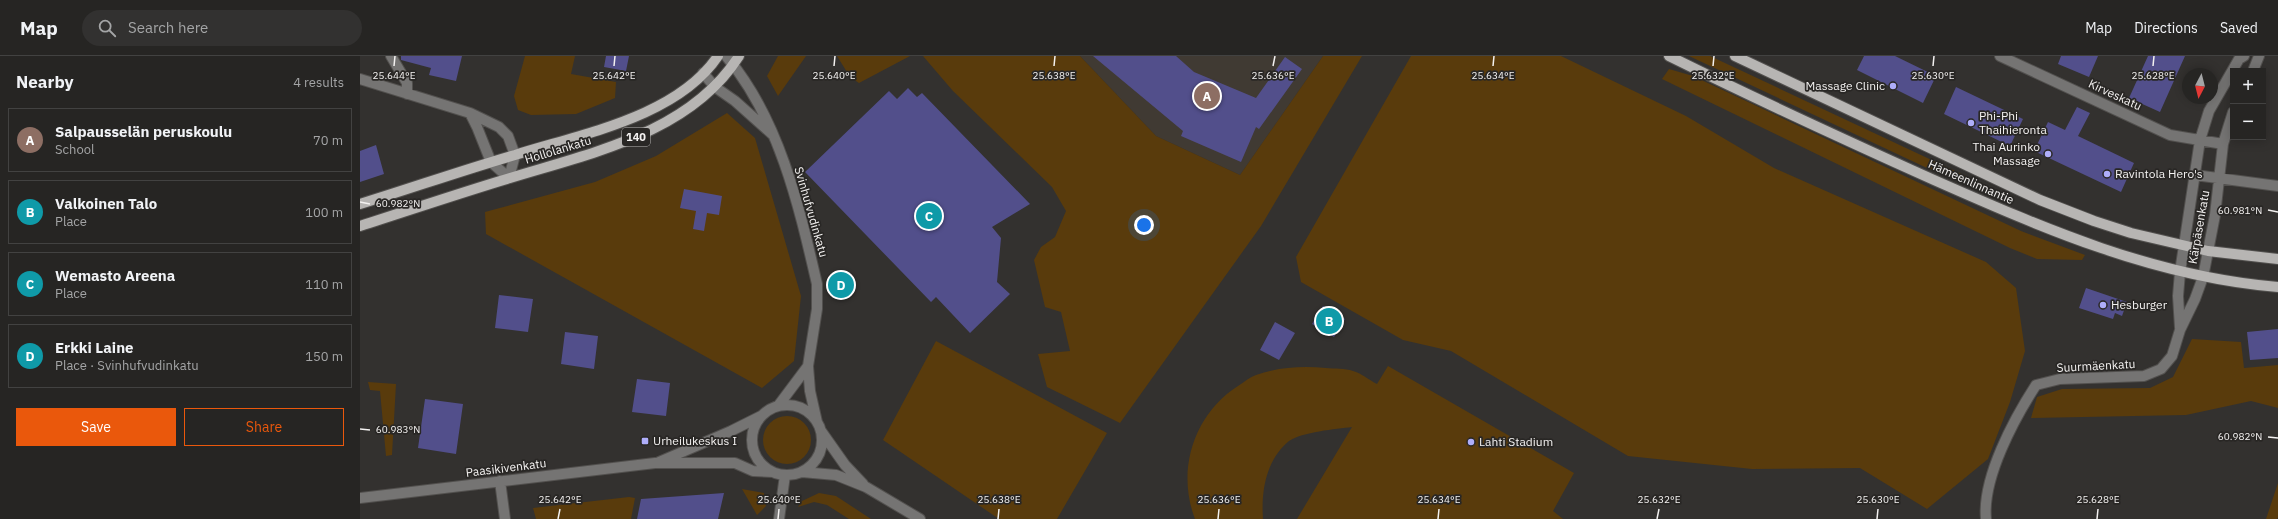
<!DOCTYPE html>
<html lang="en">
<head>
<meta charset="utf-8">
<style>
	body { margin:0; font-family:"IBM Plex Sans",sans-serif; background:#323130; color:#f1f3f6 }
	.controls { position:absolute; right:12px; top:12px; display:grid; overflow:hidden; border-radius:0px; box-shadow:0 2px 10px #0003 }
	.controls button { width:36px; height:36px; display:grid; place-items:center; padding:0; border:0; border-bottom:1px solid #424241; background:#262523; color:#f1f3f6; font:20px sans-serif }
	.compass { position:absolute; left:1822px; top:12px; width:36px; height:36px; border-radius:50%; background:#262523; box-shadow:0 2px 10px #0003; rotate:187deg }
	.you { position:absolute; left:784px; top:169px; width:14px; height:14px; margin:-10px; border:3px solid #fff; border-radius:50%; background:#1a73e8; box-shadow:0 0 0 6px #1a73e833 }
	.badge { display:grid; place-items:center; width:26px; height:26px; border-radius:50%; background:#ea580c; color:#fff; font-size:13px; font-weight:700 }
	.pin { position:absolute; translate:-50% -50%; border:2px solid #fff; box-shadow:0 1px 4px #0006 }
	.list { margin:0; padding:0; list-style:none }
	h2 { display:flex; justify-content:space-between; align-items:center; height:52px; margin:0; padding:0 16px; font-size:17px }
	h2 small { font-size:13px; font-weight:400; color:#a4a5a6 }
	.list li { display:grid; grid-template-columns:26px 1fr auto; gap:12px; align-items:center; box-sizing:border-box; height:64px; margin:0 8px 8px; padding:0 8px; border:1px solid #424241; border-radius:0px }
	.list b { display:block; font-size:15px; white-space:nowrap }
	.list p { margin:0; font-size:13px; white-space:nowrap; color:#a4a5a6 }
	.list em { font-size:13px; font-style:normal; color:#a4a5a6 }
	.actions { display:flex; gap:8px; padding:12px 16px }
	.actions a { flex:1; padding:9px 0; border:1px solid #ea580c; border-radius:0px; text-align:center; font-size:14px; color:#ea580c }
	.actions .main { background:#ea580c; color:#fff }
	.icon { flex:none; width:22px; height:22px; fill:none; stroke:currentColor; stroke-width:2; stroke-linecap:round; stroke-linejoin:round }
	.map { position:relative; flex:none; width:1918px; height:463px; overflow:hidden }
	header { display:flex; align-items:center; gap:24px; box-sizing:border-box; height:56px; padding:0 20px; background:#262523; border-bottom:1px solid #424241 }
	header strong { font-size:19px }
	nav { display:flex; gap:22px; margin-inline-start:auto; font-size:14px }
	.search { width:280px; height:36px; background:#323130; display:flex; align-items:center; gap:10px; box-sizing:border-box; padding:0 14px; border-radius:22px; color:#a4a5a6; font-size:15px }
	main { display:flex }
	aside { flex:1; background:#262523 }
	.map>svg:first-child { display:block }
	.built { fill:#403a33 }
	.green { fill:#593b0c }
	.building { fill:#524f8b }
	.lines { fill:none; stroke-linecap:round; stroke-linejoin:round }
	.minor-casing { stroke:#52504e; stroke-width:12 }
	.major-casing { stroke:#52504e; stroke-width:12 }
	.minor { stroke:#757473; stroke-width:10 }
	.major { stroke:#b7b5b3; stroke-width:10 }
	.ticks { fill:none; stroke:#f4f2f1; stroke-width:1.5 }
	.poi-dot { fill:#afaefa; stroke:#292725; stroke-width:1.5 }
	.labels { text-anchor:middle; stroke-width:3.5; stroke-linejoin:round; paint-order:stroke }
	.shield { fill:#292725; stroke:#b7b5b4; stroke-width:1 }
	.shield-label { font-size:11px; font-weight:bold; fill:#f4f2f1 }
	.poi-label { font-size:12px; fill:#f4f2f1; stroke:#292725; text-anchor:start }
	.street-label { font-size:12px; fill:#f4f2f1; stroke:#292725 }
	.ticks-label { font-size:10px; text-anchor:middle; fill:#f4f2f1; stroke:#292725; stroke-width:3.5; stroke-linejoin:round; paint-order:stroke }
</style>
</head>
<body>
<header>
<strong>Map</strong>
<div class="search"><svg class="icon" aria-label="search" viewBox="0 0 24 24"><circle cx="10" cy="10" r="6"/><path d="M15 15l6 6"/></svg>Search here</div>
<nav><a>Map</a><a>Directions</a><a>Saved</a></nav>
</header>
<main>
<aside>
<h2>Nearby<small>4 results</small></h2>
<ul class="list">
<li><span class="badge" style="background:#8d6e63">A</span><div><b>Salpausselän peruskoulu</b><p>School</p></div><em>70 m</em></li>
<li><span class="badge" style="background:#0f9aa8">B</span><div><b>Valkoinen Talo</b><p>Place</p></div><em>100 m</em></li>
<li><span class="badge" style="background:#0f9aa8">C</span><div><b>Wemasto Areena</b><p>Place</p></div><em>110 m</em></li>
<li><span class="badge" style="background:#0f9aa8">D</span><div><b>Erkki Laine</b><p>Place · Svinhufvudinkatu</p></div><em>150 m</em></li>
</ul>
<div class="actions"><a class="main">Save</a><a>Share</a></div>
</aside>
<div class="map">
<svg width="1918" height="463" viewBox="0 0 1918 463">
	<rect width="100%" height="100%" fill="#33312f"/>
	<path class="built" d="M720,0h243l-83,119 -84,-39z"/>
	<path class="green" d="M165,0h50l-4,18 45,8 -1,16 -39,16 -45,1 -13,-5 -4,-14z
		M418,0h28l-28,40 -11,-20z
		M477,0h73l-51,27 -9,-6z
		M563,0h157l76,80 84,39 83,-119h39l-101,170 -141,197 -73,-36 -9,-33 32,-3 -9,-39 -16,-5 -11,-47 7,-13 14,-10 11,-26 -14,-24 -99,-96z
		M1051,0h150l125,60 88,52 212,94 30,26 9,63 -15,51 -22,57 -61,50 -67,-41 -108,1 -124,-13 -177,-105 -48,-11 -102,-58 -5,-25z
		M1329,0h21l260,122 -2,4 -41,-14z
		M1309,13l24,7 328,155 64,24 -3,5 -45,-1 -27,-11 -348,-169z
		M367,57l28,25 46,158 -7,65 -32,27 -276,-154 -1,-22 110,-30 61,-26z
		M1832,283l49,3 3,26 34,-3v43l-27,-7 -65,14 -155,3 6,-21 25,-8 88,-1 23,-11z
		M576,285l171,92 -50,86h-58l-116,-79z
		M1028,310l186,107 -21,38 10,8h-266l55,-92c-16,2 -50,5 -63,14 -23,19 -28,50 -26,78h-68c-19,-49 -1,-105 43,-133 6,-4 12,-9 18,-11 23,-8 46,-9 70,-7 8,1 19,0 27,3 8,2 16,9 24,13z
		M8,326l28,2 -4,71 -6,1 -6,-65 -10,-1z
		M403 384a24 24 0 1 1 48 0a24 24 0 1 1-48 0Z
		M1918,427v34l-1,2h-11z
		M382,433l22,4 2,13 -9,9z
		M459,437l17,3 35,23h-22l-22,-14 -13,-3 -16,5 4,-6z
		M269,441l6,1 -4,21h-95l-3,-11z"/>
	<path class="building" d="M41,0h61l-6,25 -27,-6 2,-7 -30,-8z
		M246,0h23l-3,15 -22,-4z
		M733,0h83l18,16 62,26 29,-41 17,12 -43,60 -3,-2 -15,35 -60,-26 2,-5z
		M1504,0h31l41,20 -13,27 -66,-33z
		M1701,0h37l-9,21 -31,-13z
		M1788,0h37l-25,56 -31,-14z
		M1596,31l67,32 -13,27 -66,-32z
		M548,32l9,9 5,-4 108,111 -38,23 9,11 -4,44 13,12 -40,39 -34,-36 -5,5 -126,-130 84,-81 8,8z
		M1717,51l13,6 -12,23 56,27 -13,29 -87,-41 14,-29 17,8z
		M16,89l8,29 -24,8v-31z
		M324,133l38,7 -3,19 -12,-2 -3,18 -11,-2 3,-18 -16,-3z
		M1726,232l41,14 -5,14 -7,-3 -2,6 -34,-11z
		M139,239l34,4 -5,33 -33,-4z
		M963,250l22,13 -11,18 -22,-13z
		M915,266l20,11 -16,27 -19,-10z
		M1918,273v29l-28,2 -3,-28z
		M205,276l33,4 -4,33 -33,-5z
		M277,323l33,4 -4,33 -34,-4z
		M65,343l38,5 -7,50 -38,-6z
		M364,437l-6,26h-81l4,-20z"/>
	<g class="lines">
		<defs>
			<path id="minor" d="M31,0l16,27v11
				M366,0c53,62 73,150 91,228v25l-9,57 -30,40
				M1640,0l170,79 53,9
				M1893,15l6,-15
				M343,17l12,14 20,14 37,33
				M0,23l110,34 29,14 9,9 7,19 -6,23 -18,-16 -14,-35 -7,-14
				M1835,119l83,11
				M1820,272l-2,-32 2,-24 20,-132 9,-29 30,-52 5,-3
				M448,310l2,25 7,31
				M392 384a35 35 0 1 1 70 0a35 35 0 1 1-70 0Z
				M461,375l24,34 18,19
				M299,406l72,-31 30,-15
				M442,416l34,3 30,12 54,32
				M140,425l5,38
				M0,442l295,-35h80l18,8 20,1
				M419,463l6,-44
				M1626,463c-4,-41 28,-100 50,-134l24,-6 84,-3 17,-7 11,-13 8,-26 15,-31 8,-22 12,-62 8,-71 10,-32"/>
			<path id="major" d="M1309,0c87,43 176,84 265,124 111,49 221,97 344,107
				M1375,0l305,144 54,21 37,12 77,18 70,8
				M0,148c52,-16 103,-34 155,-49 66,-21 162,-38 203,-99
				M0,170c50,-16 100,-33 150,-48 81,-25 180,-45 229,-122"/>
		</defs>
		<use href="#minor" class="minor-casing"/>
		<use href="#major" class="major-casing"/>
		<use href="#minor" class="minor"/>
		<use href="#major" class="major"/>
	</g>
	<path class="ticks" d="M34,10l1,-10M254,10l1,-10M474,10l1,-10M694,10l1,-10M913,10l2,-10M1133,10l1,-10M1353,10l1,-10M1573,10l1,-10M1793,10l1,-10M0,146l10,2M1908,154l10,2M0,373l10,1M1908,381l10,1M198,463l2,-10M418,463l1,-10M638,463l1,-10M858,463l1,-10M1078,463l1,-10M1297,463l2,-10M1517,463l1,-10M1737,463l1,-10"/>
	<g class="poi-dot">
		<circle cx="1533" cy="30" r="4"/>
		<circle cx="1611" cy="67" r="4"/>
		<circle cx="1688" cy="98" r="4"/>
		<circle cx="1747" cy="118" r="4"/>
		<circle cx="1743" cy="249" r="4"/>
		<rect x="281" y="381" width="8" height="8" rx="2"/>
		<circle cx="1111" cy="386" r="4"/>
	</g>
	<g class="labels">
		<rect class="shield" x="262" y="72" width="28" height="18" rx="3"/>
		<g class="shield-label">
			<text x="276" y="85">140</text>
		</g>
		<g class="poi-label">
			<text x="1525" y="34" text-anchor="end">Massage Clinic</text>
			<text x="1619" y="64">Phi-Phi<tspan x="1619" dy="14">Thaihieronta</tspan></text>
			<text x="1680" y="95" text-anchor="end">Thai Aurinko<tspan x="1680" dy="14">Massage</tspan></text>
			<text x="1755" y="122">Ravintola Hero's</text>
			<text x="1751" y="253">Hesburger</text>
			<text x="293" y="389">Urheilukeskus I</text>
			<text x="1119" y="390">Lahti Stadium</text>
		</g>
		<g class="street-label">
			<text transform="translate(1755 39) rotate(25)" y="4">Kirveskatu</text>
			<text transform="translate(198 94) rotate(-17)" y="4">Hollolankatu</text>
			<text transform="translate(1611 126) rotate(24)" y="4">Hämeenlinnantie</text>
			<text transform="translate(451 156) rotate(74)" y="4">Svinhufvudinkatu</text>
			<text transform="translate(1839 171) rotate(-80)" y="4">Kärpäsenkatu</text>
			<text transform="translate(1736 310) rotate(-3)" y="4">Suurmäenkatu</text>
			<text transform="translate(146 412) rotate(-7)" y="4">Paasikivenkatu</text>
		</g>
	</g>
	<g class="ticks-label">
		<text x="34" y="23">25.644°E</text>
		<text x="254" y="23">25.642°E</text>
		<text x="474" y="23">25.640°E</text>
		<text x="694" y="23">25.638°E</text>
		<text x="913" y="23">25.636°E</text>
		<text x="1133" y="23">25.634°E</text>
		<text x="1353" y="23">25.632°E</text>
		<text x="1573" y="23">25.630°E</text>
		<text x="1793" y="23">25.628°E</text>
		<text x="38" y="151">60.982°N</text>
		<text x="1880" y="158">60.981°N</text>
		<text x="38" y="377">60.983°N</text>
		<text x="1880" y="384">60.982°N</text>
		<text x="200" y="447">25.642°E</text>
		<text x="419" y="447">25.640°E</text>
		<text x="639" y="447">25.638°E</text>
		<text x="859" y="447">25.636°E</text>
		<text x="1079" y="447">25.634°E</text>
		<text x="1299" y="447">25.632°E</text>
		<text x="1518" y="447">25.630°E</text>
		<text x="1738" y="447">25.628°E</text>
	</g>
</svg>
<div class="controls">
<button>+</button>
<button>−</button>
</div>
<svg class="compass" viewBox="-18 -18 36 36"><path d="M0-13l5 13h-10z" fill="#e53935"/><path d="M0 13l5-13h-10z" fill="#a4a5a6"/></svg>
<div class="you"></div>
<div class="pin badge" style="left:847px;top:40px;background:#8d6e63">A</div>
<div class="pin badge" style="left:969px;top:265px;background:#0f9aa8">B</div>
<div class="pin badge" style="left:569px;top:160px;background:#0f9aa8">C</div>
<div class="pin badge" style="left:481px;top:229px;background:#0f9aa8">D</div>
</div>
</main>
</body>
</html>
